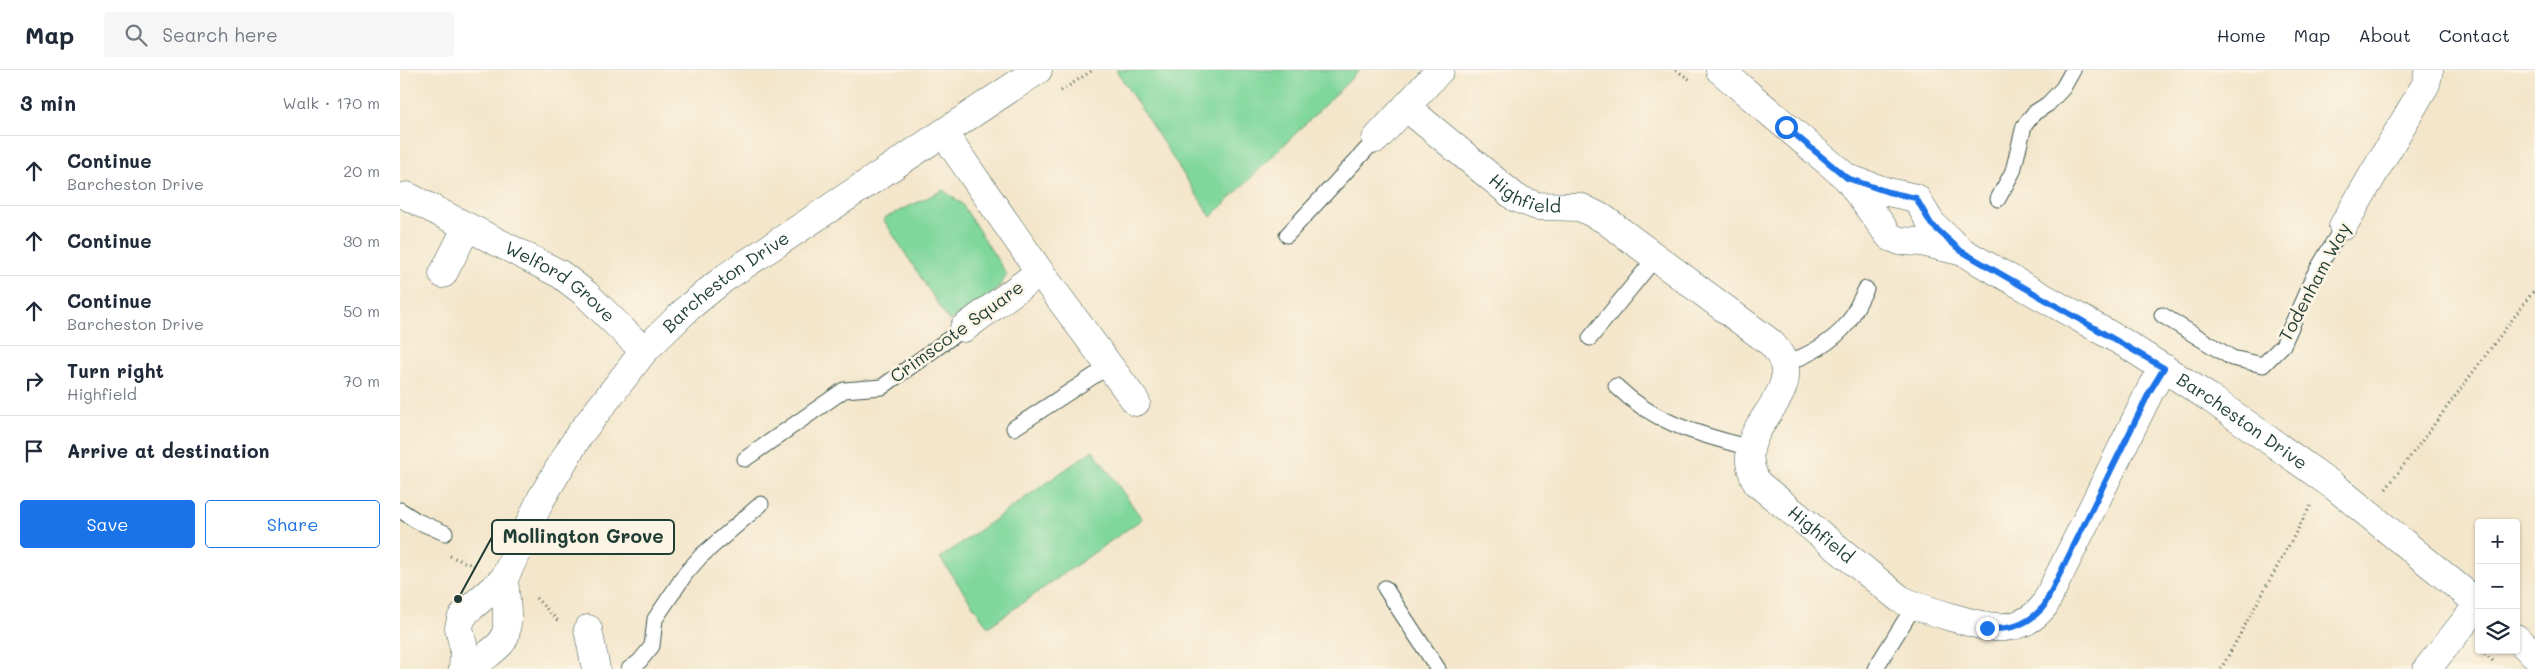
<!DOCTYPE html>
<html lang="en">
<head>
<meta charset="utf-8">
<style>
	body { margin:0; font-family:Mali,sans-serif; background:#f6f6f7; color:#1f2937 }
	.controls { position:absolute; right:15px; bottom:15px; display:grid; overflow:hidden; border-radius:5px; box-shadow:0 1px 4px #0004 }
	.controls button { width:45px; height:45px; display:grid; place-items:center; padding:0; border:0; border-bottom:1px solid #e0e1e3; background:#fff; color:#1f2937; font:25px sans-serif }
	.stop { position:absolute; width:15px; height:15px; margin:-11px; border:4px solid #1a73e8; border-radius:50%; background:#fff }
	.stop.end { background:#1a73e8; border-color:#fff; box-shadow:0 1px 5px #0008 }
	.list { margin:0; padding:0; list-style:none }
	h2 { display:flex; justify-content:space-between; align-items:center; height:65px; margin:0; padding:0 20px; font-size:21px }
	h2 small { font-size:16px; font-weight:400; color:#747a83 }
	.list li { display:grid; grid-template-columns:32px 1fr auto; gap:15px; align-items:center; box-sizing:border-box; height:70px; padding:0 20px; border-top:1px solid #e0e1e3 }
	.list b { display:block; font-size:19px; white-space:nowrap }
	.list p { margin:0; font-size:16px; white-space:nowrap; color:#747a83 }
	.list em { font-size:16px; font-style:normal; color:#747a83 }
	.actions { display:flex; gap:10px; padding:15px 20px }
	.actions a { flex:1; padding:11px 0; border:1px solid #1a73e8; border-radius:5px; text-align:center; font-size:18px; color:#1a73e8 }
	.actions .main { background:#1a73e8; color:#fff }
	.icon { flex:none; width:28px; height:28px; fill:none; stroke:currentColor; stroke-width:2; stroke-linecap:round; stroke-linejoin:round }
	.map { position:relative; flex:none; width:2135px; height:599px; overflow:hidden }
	header { display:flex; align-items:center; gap:30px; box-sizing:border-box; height:70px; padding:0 25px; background:#fff; border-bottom:1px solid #e0e1e3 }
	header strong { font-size:24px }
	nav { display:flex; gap:28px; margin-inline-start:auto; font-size:18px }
	.search { width:350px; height:45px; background:#f6f6f7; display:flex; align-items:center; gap:12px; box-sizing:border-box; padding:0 18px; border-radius:5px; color:#747a83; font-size:19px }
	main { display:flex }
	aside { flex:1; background:#fff }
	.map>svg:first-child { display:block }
	.green { fill:#7fd79c; stroke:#4f8a68 }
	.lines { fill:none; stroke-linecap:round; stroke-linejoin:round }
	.service-casing { stroke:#3f564b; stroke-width:17 }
	.minor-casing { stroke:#3f564b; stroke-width:29 }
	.path { stroke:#3f564b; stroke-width:3; stroke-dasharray:1 4; stroke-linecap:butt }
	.service { stroke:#fff; stroke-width:15 }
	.minor { stroke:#fff; stroke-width:28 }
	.route { stroke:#1a73e8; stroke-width:6 }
	.labels { text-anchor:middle; stroke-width:5; stroke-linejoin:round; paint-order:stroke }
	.street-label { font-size:18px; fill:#1f3d34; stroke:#fcf5e5 }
	.leader { fill:none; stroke:#1f3d34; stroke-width:2 }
	.callout-dot { fill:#1f3d34; stroke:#fcf5e5; stroke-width:2 }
	.callout { fill:#fcf5e5; stroke:#1f3d34; stroke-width:2 }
	.callout-label { font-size:19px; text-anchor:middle; font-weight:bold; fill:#1f3d34 }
</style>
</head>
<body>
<header>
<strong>Map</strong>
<div class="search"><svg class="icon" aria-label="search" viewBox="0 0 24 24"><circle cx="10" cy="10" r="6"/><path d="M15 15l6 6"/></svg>Search here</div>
<nav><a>Home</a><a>Map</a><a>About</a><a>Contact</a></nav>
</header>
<main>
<aside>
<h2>3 min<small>Walk · 170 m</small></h2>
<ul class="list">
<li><svg class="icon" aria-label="ahead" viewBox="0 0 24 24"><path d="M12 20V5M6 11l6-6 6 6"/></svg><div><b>Continue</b><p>Barcheston Drive</p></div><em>20 m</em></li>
<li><svg class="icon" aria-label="ahead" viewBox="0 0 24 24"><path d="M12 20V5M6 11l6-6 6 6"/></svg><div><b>Continue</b></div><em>30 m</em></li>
<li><svg class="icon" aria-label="ahead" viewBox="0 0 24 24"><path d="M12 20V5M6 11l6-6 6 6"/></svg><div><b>Continue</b><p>Barcheston Drive</p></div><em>50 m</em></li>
<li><svg class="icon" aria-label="right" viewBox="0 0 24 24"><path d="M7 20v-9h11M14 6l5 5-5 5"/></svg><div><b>Turn right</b><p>Highfield</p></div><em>70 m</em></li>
<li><svg class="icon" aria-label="arrive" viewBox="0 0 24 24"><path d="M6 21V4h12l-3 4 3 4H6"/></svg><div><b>Arrive at destination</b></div></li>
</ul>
<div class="actions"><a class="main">Save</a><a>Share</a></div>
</aside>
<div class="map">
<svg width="2135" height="599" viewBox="0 0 2135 599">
	<rect width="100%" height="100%" fill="#fcf5e5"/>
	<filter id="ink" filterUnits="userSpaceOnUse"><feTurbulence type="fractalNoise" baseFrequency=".02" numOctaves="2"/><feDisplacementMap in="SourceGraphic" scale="10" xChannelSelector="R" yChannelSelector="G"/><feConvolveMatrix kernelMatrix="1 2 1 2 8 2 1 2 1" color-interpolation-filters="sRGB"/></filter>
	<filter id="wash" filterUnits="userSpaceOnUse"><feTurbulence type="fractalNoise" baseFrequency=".0096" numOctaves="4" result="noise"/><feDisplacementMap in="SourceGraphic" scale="20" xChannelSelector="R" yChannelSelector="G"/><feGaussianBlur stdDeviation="1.12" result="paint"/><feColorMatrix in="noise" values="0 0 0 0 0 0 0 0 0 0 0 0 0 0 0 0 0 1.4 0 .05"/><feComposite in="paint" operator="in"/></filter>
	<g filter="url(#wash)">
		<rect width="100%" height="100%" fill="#f3e6cb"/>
		<path class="green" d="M716,0h244l-149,147z
			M543,120l19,14 45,71 -11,16 -47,30 -66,-102z
			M693,380l49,69 -154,108 -48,-69z"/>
	</g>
	<g filter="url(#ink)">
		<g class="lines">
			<defs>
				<path id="service" d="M1598,129l15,-28 11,-45 10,-13 14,-9 15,-16 10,-18
					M887,165l89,-96
					M1762,245l70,43 31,7 20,-20 31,-70 29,-49
					M1190,268l66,-81
					M1384,295c23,-10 47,-21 63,-41 7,-10 13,-24 19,-35
					M1216,316c39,38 83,48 134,62
					M614,358l95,-62
					M345,389l99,-69 38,-3 82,-59
					M0,440l17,11 28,12
					M985,518l53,81
					M229,599l10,-7 13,-16 3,-27 31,-46 15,-17 60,-52
					M1475,599l39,-63"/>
				<g id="minor">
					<path d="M1320,0l127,108 43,59 10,4 21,1 38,9"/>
					<path id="s1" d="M1006,37l110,91 21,8 43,1 24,12 167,124c39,42 -14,68 -21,107 -2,12 2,23 7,33l143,116c17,8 34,13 51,18 34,10 67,21 93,-11l106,-215 14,-23"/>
					<path d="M544,64l96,138 96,130"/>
					<path d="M976,69l64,-69"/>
					<path id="s2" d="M1447,108l41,14 28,6 15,25 30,28 163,92 86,55 125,89 144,117"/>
					<path id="s3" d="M7,126l153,78 26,20 58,57"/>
					<path d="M1943,156l83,-142 3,-14"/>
					<path d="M43,204l24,-47"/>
					<path d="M564,258l76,-56"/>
					<path d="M188,559l8,40"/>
					<path d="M2116,568l19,17"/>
					<path id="s4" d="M63,599l1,-20 -5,-21 2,-9 5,-7 38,-33 37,-80 38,-64 65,-84 45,-44 37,-30 312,-207"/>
					<path d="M71,599c9,-10 21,-16 30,-26 11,-12 4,-48 3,-64"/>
					<path d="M2027,599l52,-65"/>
				</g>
			</defs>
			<use href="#service" class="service-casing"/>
			<use href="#minor" class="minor-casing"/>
			<path class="path" d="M1276,0l16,11
				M661,21l32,-21
				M1986,419l149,-200
				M50,486l24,10
				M136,528l23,24
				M2081,580l14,13
				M1821,599l90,-164"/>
			<use href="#service" class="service"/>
			<use href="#minor" class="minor"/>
		</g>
	</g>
	<g class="lines" filter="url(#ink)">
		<path class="route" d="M1386,57l61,51 41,14 28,6 15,26 30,27 203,117 -14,23 -106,215c-15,18 -35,25 -57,22"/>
	</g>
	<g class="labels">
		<g class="street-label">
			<text dy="6" stroke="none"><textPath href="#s1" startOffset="150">Highfield</textPath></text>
			<text transform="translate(1915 212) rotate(-62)" y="6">Todenham Way</text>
			<text dy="6" stroke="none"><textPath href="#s4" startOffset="486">Barcheston Drive</textPath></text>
			<text dy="6" stroke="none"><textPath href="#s3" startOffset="176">Welford Grove</textPath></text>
			<text transform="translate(557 262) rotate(-36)" y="6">Crimscote Square</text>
			<text dy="6" stroke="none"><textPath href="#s2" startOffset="471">Barcheston Drive</textPath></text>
			<text dy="6" stroke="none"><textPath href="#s1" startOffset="679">Highfield</textPath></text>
		</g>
	</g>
	<path class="leader" d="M58 529L92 467"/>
	<circle class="callout-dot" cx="58" cy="529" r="5"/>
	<rect class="callout" x="92" y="450" width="182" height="34" rx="5"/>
	<g class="callout-label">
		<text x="183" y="473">Mollington Grove</text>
	</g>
</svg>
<div class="controls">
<button>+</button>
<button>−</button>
<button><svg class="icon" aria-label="layers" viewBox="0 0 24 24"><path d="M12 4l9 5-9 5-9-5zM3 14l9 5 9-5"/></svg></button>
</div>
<div class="stop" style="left:1386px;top:57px"></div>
<div class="stop end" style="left:1587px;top:558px"></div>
</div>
</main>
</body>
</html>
